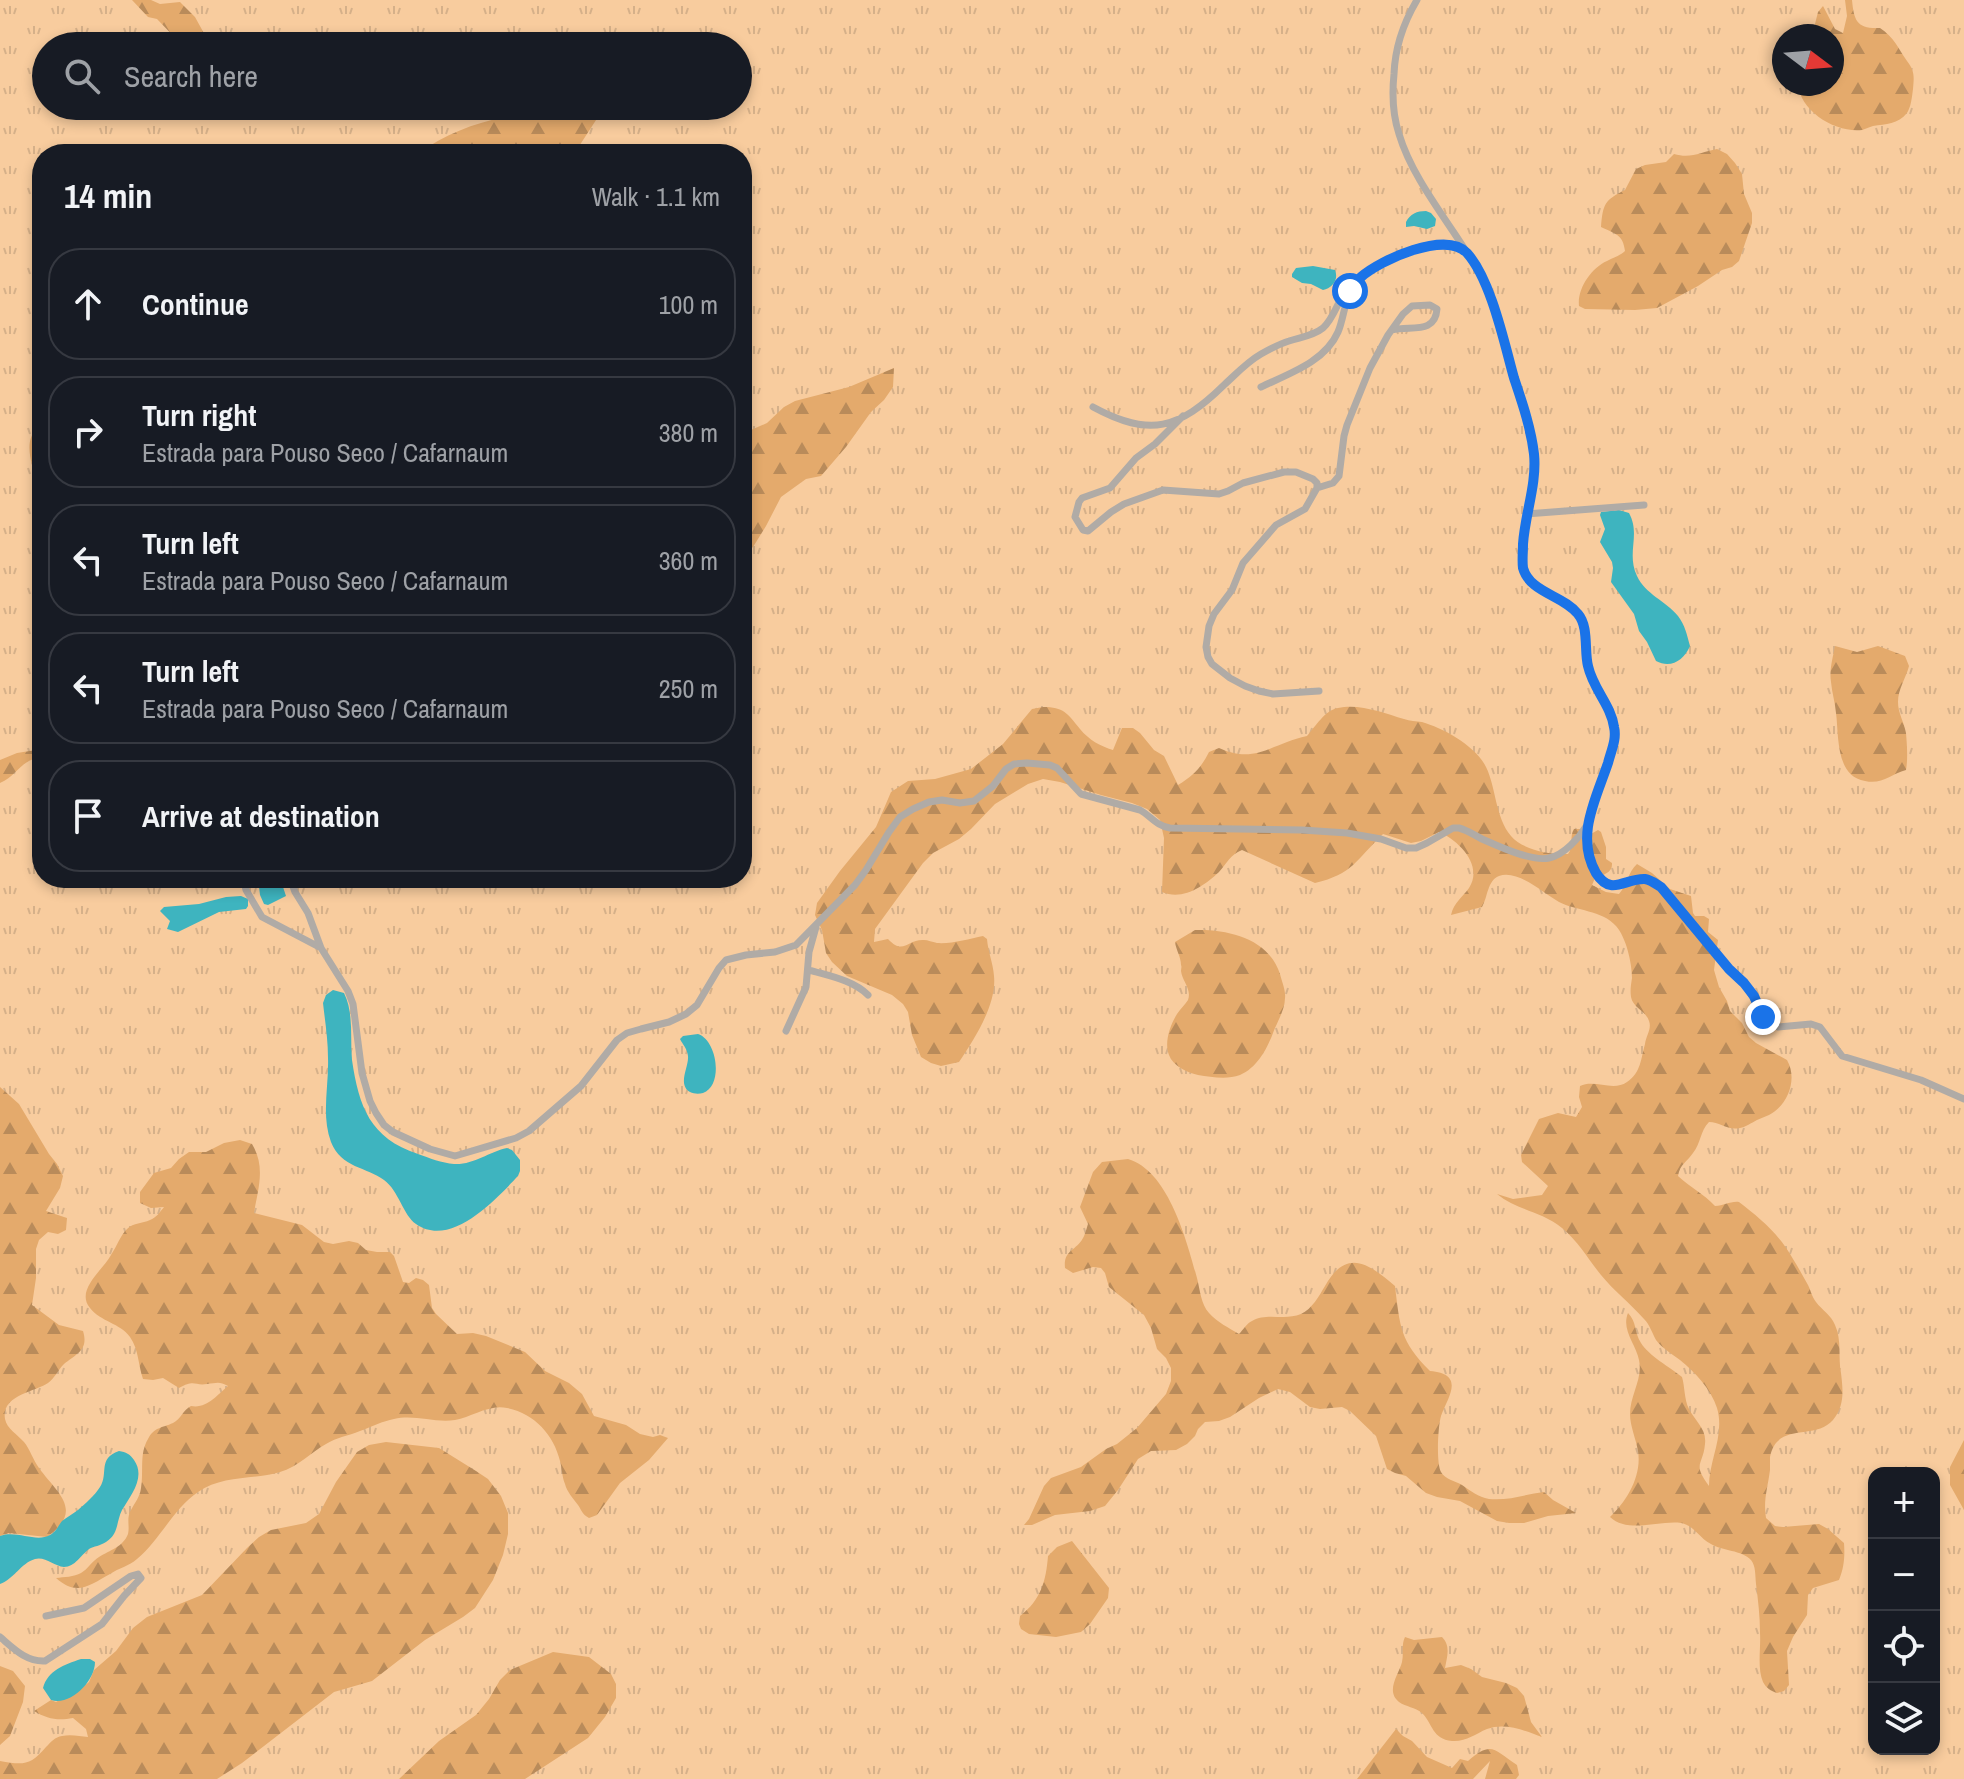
<!DOCTYPE html>
<html lang="en">
<head>
<meta charset="utf-8">
<style>
	body { margin:0; font-family:"Archivo Narrow",sans-serif; background:#20242c; color:#f1f3f6 }
	.controls { position:absolute; right:24px; bottom:24px; display:grid; overflow:hidden; border-radius:16px; box-shadow:0 4px 12px #0003 }
	.controls button { width:72px; height:72px; display:grid; place-items:center; padding:0; border:0; border-bottom:2px solid #363941; background:#171b24; color:#f1f3f6; font:40px sans-serif }
	.compass { position:absolute; left:1772px; top:24px; width:72px; height:72px; border-radius:50%; background:#171b24; box-shadow:0 4px 12px #0003; rotate:106deg }
	.stop { position:absolute; width:24px; height:24px; margin:-18px; border:6px solid #1a73e8; border-radius:50%; background:#fff }
	.stop.end { background:#1a73e8; border-color:#fff; box-shadow:0 2px 8px #0008 }
	.list { margin:0; padding:0; list-style:none }
	h2 { display:flex; justify-content:space-between; align-items:center; height:104px; margin:0; padding:0 32px; font-size:34px }
	h2 small { font-size:26px; font-weight:400; color:#9ea1a6 }
	.list li { display:grid; grid-template-columns:52px 1fr auto; gap:24px; align-items:center; box-sizing:border-box; height:112px; margin:0 16px 16px; padding:0 16px; border:2px solid #363941; border-radius:32px }
	.list b { display:block; font-size:30px; white-space:nowrap }
	.list p { margin:0; font-size:26px; white-space:nowrap; color:#9ea1a6 }
	.list em { font-size:26px; font-style:normal; color:#9ea1a6 }
	.icon { flex:none; width:44px; height:44px; fill:none; stroke:currentColor; stroke-width:2; stroke-linecap:round; stroke-linejoin:round }
	.map { position:relative; flex:none; width:1964px; height:1779px; overflow:hidden }
	.search { position:absolute; background:#171b24; box-shadow:0 4px 12px #0003; left:32px; top:32px; width:720px; height:88px; display:flex; align-items:center; gap:20px; box-sizing:border-box; padding:0 28px; border-radius:44px; color:#9ea1a6; font-size:30px }
	.panel { position:absolute; background:#171b24; box-shadow:0 4px 12px #0003; left:32px; top:144px; width:720px; height:744px; border-radius:32px }
	.map>svg:first-child { display:block }
	.grass { fill:url(#grass-tufts); fill-rule:evenodd }
	.forest { fill:url(#forest-firs) }
	.water { fill:#3eb4bf }
	.lines { fill:none; stroke-linecap:round; stroke-linejoin:round }
	.minor { stroke:#b0aba6; stroke-width:7 }
	.route { stroke:#1a73e8; stroke-width:10 }
</style>
</head>
<body>
<div class="map">
<svg width="1964" height="1779" viewBox="0 0 1964 1779">
	<defs>
		<pattern id="grass-tufts" width="24" height="20" patternUnits="userSpaceOnUse" patternTransform="scale(2)"><rect width="24" height="20" fill="#f8cc9e"/><path d="M3 7l-1-3M5 7V3M7 7l1-3M15 17l-1-3M17 17v-4M19 17l1-3" fill="none" stroke="#d5b089"/></pattern>
		<pattern id="forest-firs" width="22" height="20" patternUnits="userSpaceOnUse" patternTransform="scale(2)"><rect width="22" height="20" fill="#e4aa6c"/><path d="M5 1l3.5 6h-7zM16 11l3.5 6h-7z" fill="#b98b5a"/></pattern>
	</defs>
	<rect width="100%" height="100%" fill="#e2f5f7"/>
	<path class="grass" d="M0,0h1964v1779h-1964zM1784,36h48v48h-48zM46,46h692v60h-692zM42,154h700v724h-700zM1874,1473h60v276h-60z"/>
	<path class="forest" d="M132,0h19l9,4 20,-2 15,15 16,29h-28l-26,-27 -9,-2z
		M1845,0h7c2,21 5,29 28,28 14,9 18,20 27,33 8,10 7,16 6,28 -1,8 -2,18 -6,24 -9,11 -21,11 -34,13 -4,1 -7,3 -11,4 -27,3 -62,-19 -64,-46h34v-48h-20l6,-24 5,-6 12,23 8,4 4,-17z
		M568,106h32l-2,11 -24,37h-156c25,-19 56,-31 87,-37 22,-4 42,-4 63,-11z
		M1717,149l10,5 8,9 7,11 2,20 8,19v10l-13,38 -7,6 -10,3 -24,16 -41,22 -22,2 -50,-1 -6,-3c-2,-17 12,-38 28,-45 7,-4 11,-4 18,-10 -2,-17 -10,-17 -24,-24 2,-24 4,-27 24,-37l11,-21 9,-4 21,-3 8,-8c17,5 27,-2 43,-5z
		M894,368l-1,19 -9,13 -13,12 -25,35 -25,29 -15,3 -25,18 -15,29 -13,21 -11,10v-117l9,-10 16,-7 17,-16 11,-6 54,-14z
		M42,424v49l-10,-8c-4,-16 -5,-31 10,-41z
		M1835,646l22,6 21,-6 27,10 4,10c-3,12 -11,23 -11,36 0,11 6,20 8,31 1,12 2,26 0,37 -15,4 -24,15 -41,11 -30,-5 -26,-46 -29,-68 -1,-11 -4,-20 -5,-31 -2,-12 2,-25 4,-36z
		M1043,707c21,0 24,6 37,22 9,11 20,17 33,21l9,-22h11l7,5 14,17 10,6 14,29c15,-9 23,-17 31,-33l10,-4c37,17 53,-5 88,-12 8,-9 18,-26 31,-28 21,-5 46,5 66,11 6,2 12,2 18,3 21,6 54,24 64,45 10,20 9,50 25,69 12,14 39,19 57,18 6,-7 1,-17 6,-25h7l8,6 9,-5 3,2 5,15v12l6,4c1,10 -9,12 -17,15l-3,7 14,7 13,2c8,-9 9,-22 18,-30l15,9 18,16 21,7 2,17 2,3h9l5,3 -1,13 10,8 -4,30 5,17 8,14 3,10 12,12 7,14 7,6 31,17c11,19 1,45 -18,55 -4,2 -8,3 -12,5 -6,3 -11,7 -17,8 -12,3 -20,-6 -31,-6 -9,9 -8,21 -16,31 -6,9 -13,11 -15,23 12,11 26,18 37,30 9,0 15,-5 24,-4 21,16 41,33 54,57 5,8 10,17 15,26 3,6 4,12 8,17 6,8 15,13 19,23 7,15 3,33 6,48 2,17 4,32 -8,47 -18,21 -56,1 -63,37 0,3 0,10 0,13 -2,17 -7,30 -4,48l9,8 8,1 36,-3 9,5 16,14c1,14 0,25 -5,37l-26,8 -5,7 -1,20 -14,22 -6,14 2,34 -5,6 -7,2c-6,-2 -11,-5 -14,-11 -6,-14 -2,-34 -3,-49 0,-17 -2,-33 -4,-49 -1,-8 0,-18 -5,-24 -9,-10 -29,-9 -40,-16 -12,-6 -16,-18 -30,-21 -21,-3 -53,11 -71,-6 17,-16 32,-41 28,-66 -2,-12 -8,-25 -8,-37 0,-19 13,-35 9,-54 -3,-16 -18,-30 -11,-47 9,9 6,19 13,30 7,12 30,25 41,34 3,10 2,22 7,32 6,12 18,20 16,35 -2,22 -13,19 4,42 0,-26 16,-51 8,-78 -6,-19 -22,-36 -37,-48 -8,-6 -18,-12 -24,-20 -4,-7 -6,-15 -12,-21 -14,-16 -30,-28 -43,-44 -13,-16 -23,-34 -39,-47 -21,-17 -46,-18 -65,-34l16,5 29,-4 6,-9 -26,-24 -1,-7 18,-36 19,-6 18,4 6,-10 -3,-10 1,-11c15,-7 33,6 47,-4 14,-9 14,-24 18,-38 1,-8 7,-15 4,-23 -3,-10 -16,-13 -18,-24 -1,-7 0,-12 1,-19 0,-15 -6,-41 -16,-52 -14,-16 -40,-15 -57,-24 -15,-8 -41,-33 -60,-26 -12,5 -11,21 -17,31l-31,8c3,-13 11,-17 18,-27 15,-23 -11,-48 -30,-56l-18,9 -10,2 -28,-9c-27,26 -30,40 -68,49l-73,-33c-12,5 -15,13 -23,22 -15,14 -36,29 -57,20l2,-54 -4,-18 -13,-11 -15,-6 -31,-8 -41,-13 -17,-3 -15,5 -33,20 -24,25 -12,10 -26,14 -10,10 -48,66 -1,13 14,-3c16,17 19,0 36,1 4,0 8,2 13,3 15,1 32,-4 46,-7l4,3c1,13 6,24 7,37 3,28 -20,64 -35,86l-18,4 -10,-3 -10,-6 -9,-22 -4,-23 -5,-8 -11,-9 -45,-19 -15,-14 -6,-9 -4,-23 -7,-15 2,-12 23,-32 36,-44 15,-35 17,-11 27,-2 36,-10 32,-25 29,-35z
		M36,750l6,1v6c-22,3 -24,18 -42,26v-23l17,-7z
		M1195,930c34,-1 74,9 85,44 2,8 6,17 5,24 0,12 -8,24 -12,35 -6,16 -16,35 -33,42 -13,5 -29,2 -42,0 -12,-3 -25,-9 -29,-20 -5,-12 1,-30 8,-41 3,-5 8,-9 11,-14 4,-11 -6,-19 -7,-29 0,-2 1,-4 0,-6 0,-8 -5,-15 -6,-23z
		M0,1087l19,17 30,50 8,10 6,12 -3,12 -14,23 21,7 -1,12 -8,4 -10,-2 -9,8 -3,9v29l-4,27 27,20 24,6c6,19 -7,23 -19,33 -6,6 -9,14 -16,19 -13,9 -47,12 -43,36 2,10 12,15 19,23 6,7 9,18 15,26 18,25 46,42 8,69l-38,-4 -9,3z
		M240,1140l12,4c14,23 6,45 2,69l48,12 22,17 9,2 16,-3 9,2 8,7 11,2h13l4,4 9,26 6,1 7,-5 7,2 6,5 3,23 4,6 21,20 16,-1 13,3 39,16 20,19 24,12 13,11 12,22 32,9 14,9 13,3 7,-2 8,3 -19,22 -29,23 -23,32 -8,3c-7,-4 -7,-7 -11,-13 -5,-7 -11,-13 -13,-21 -3,-7 -3,-16 -5,-23 -6,-26 -26,-48 -53,-53 -18,-4 -35,9 -52,12 -21,3 -41,-6 -61,-1 -11,2 -23,8 -34,12 -12,5 -23,6 -34,13 -16,9 -28,23 -46,28 -27,8 -58,3 -82,20 -25,17 -38,48 -61,67 -8,7 -18,9 -27,15 -20,11 -33,23 -54,4 8,-1 18,-1 25,-5 7,-4 11,-12 18,-16 11,-7 24,-10 29,-23 2,-8 -2,-16 3,-24 4,-8 9,-13 10,-22 3,-17 -2,-34 7,-49 6,-12 14,-11 25,-16 8,-4 10,-13 18,-17 16,3 26,-11 37,-20 -9,-5 -11,-3 -21,-2 -13,2 -12,-5 -28,4l-16,-10 -10,2 -10,-1c-5,-14 -4,-29 -13,-42 -10,-14 -29,-15 -40,-29 -15,-18 13,-38 21,-53 6,-9 9,-19 16,-26 7,-7 15,-5 23,-9 6,-2 10,-8 14,-13l-13,1 -11,-5v-11l14,-19 17,-5 8,-9 10,-7h17l18,-9z
		M1128,1159c41,12 59,83 69,119 3,12 4,26 12,35 8,9 20,15 30,21 4,-4 8,-11 13,-13 15,-9 32,0 49,-7 11,-5 18,-18 24,-28 22,-39 44,-22 70,0 5,41 5,55 35,85 36,3 18,26 11,45 -3,10 -5,47 0,56 4,7 14,9 21,13 9,6 16,12 27,14 19,2 37,-5 55,-7l9,8 23,13 -28,3 -24,7h-15l-12,-2 -37,-20 -23,-4 -11,-4 -20,-17 -11,-3 -8,-4 -11,-33 -26,-25 -8,-4 -22,2 -10,-2 -20,-15 -12,-3 -19,9 -29,19 -11,4 -14,1 -7,7 -3,7 -8,8 -11,6 -25,1 -13,8 -20,31 -13,16 -15,5 -35,4 -23,10h-8l5,-6 15,-33 7,-8 30,-11 25,-18 11,-5 20,-16 29,-34 5,-13v-13l-5,-10 -9,-9 -6,-21 -7,-13 -35,-28 -4,-14 -4,-5 -8,-1 -20,6 -8,-5c-2,-18 11,-17 18,-30 2,-3 4,-11 5,-14l-8,-17 13,-35 9,-10z
		M1964,1440v70l-14,-25v-18z
		M386,1442l53,6 37,23 12,8 13,17 7,17v21l-5,21 -10,25 -18,28 -12,9 -38,23 -53,41 -38,11 -92,71 -25,16h-217v-18c23,4 30,5 46,-14 5,-5 9,-10 16,-11 8,-2 18,0 26,1l-2,-8 -13,-11c-15,3 -26,1 -39,-7l17,-11 5,2 27,-15 6,-5 5,-12 22,-19 17,-23 14,-11 55,-22 45,-47 12,-11 12,-7 35,-7 13,-9 17,-32 21,-30 12,-7z
		M1072,1541l37,47 -1,10 -18,26 -9,8 -25,5 -27,-3 -8,-5 -2,-5 1,-8c21,-16 26,-35 28,-60l9,-9z
		M1405,1637l9,3 28,-3c9,9 5,20 3,31l16,-3 10,4 11,8 24,6 11,5 7,8 7,26 11,15c-16,-6 -37,-15 -55,-8 -12,5 -21,13 -35,12 -20,-2 -19,-17 -30,-28 -7,-6 -16,-6 -23,-11 -14,-11 0,-28 3,-40 2,-9 -1,-17 3,-25z
		M553,1652l36,5 22,17 5,10v14l-11,19 -17,21 -63,41h-126l40,-38 37,-26 13,-16 11,-19 10,-10z
		M0,1666l13,5 12,15 -2,16 -13,34 -10,9z
		M1396,1729l7,7 9,5 15,16 25,11 8,-9 8,2c24,-21 26,-11 49,4l2,10 -3,4h-31l5,-18 -17,18h-116z"/>
	<path class="water" d="M1426,211l5,2 5,6 -1,7 -8,3 -13,-3 -8,1v-5c4,-8 11,-11 20,-11z
		M1313,266l22,4c4,10 -3,18 -12,20l-12,-6 -9,-1 -10,-6v-3l4,-6z
		M1619,510l10,3c12,22 -3,39 8,63 8,18 29,25 41,40 7,9 9,19 12,30 -6,14 -19,23 -34,15l-9,-19 -8,-11 -5,-17 -23,-32 2,-14 -1,-6 -12,-20 5,-13 -5,-14 1,-3z
		M258,878h22l6,18 -18,9 -4,-1 -4,-9z
		M241,896l7,3v7l-2,3 -27,3 -41,20 -11,-3 3,-8 -10,-10 4,-4 35,-3 27,-7z
		M333,990l11,3c10,20 6,45 8,67 7,47 18,78 66,94 11,4 24,9 36,10 20,1 34,-12 53,-16l5,2 8,10v11l-2,5c-21,22 -67,73 -102,48 -13,-9 -17,-33 -32,-44 -17,-13 -43,-12 -53,-38 -10,-27 -2,-56 -3,-84 0,-19 -3,-37 -5,-55l3,-8z
		M698,1034c19,6 26,51 5,59 -4,1 -9,1 -13,-1 -13,-8 -1,-25 -2,-36 -1,-8 -5,-11 -8,-17l3,-3z
		M119,1451c7,1 11,3 15,9 12,17 -3,35 -12,50 -6,12 -3,24 -16,32 -6,4 -12,4 -17,7 -8,6 -14,18 -25,18 -10,-1 -19,-11 -29,-8 -14,4 -21,20 -35,25v-48c17,-6 36,7 50,-1 6,-3 8,-9 12,-14 5,-4 11,-7 16,-11 7,-6 17,-15 22,-23 9,-14 -3,-28 19,-36z
		M81,1659h9l5,3c0,19 -24,44 -44,38l-8,-12c5,-18 21,-23 38,-29z"/>
	<g class="lines">
		<path class="minor" d="M1417,0c-13,22 -22,48 -23,74 -2,20 -1,42 5,60 15,50 57,96 82,142 13,24 19,53 27,80 8,27 17,54 23,81 9,37 -6,72 -8,108 0,8 -2,17 1,25 6,23 40,26 55,44 10,14 5,37 9,53 5,23 28,43 27,67 0,9 -5,20 -8,29 -11,35 -32,74 -11,110 15,24 29,5 49,7 6,0 11,4 16,7l68,82 15,14 25,41 9,3 33,-3 9,3 22,29 79,24 43,19
			M1261,387c27,-13 64,-25 77,-55 6,-14 6,-30 14,-43
			M1093,407c57,31 86,22 131,-22 12,-11 23,-23 37,-31 9,-5 18,-10 28,-13 12,-4 24,-5 34,-13 11,-10 14,-25 22,-36 15,-20 61,-44 85,-47 12,-1 24,1 36,6
			M1183,416l-28,28 -19,14 -26,30 -28,10 -3,4 -4,15 8,13 5,1 23,-19 13,-8 39,-14 56,4 9,-3 15,-8 41,-11h12l17,7 4,4v5l-12,21 -29,16 -33,38 -11,27 -18,24 -5,12 -3,21 2,10 4,7 18,14 15,8 14,5 14,3 46,-3
			M1317,488l16,-5 6,-7 5,-40 3,-11 23,-57 18,-33 15,-21 9,-8 18,-1 7,4c-2,26 -27,16 -45,21
			M1526,514l118,-9
			M243,878l3,12 16,27 59,31
			M290,878l5,14 13,21 13,35 27,43 5,13 9,69 8,28 6,12 8,12 9,7 37,17 25,7 61,-18 13,-7 52,-45 36,-46 10,-7 14,-4 28,-7 17,-8 11,-9 22,-37 7,-8 20,-5 29,-3 21,-7 59,-60 11,-15 23,-38 11,-15 13,-8 16,-7 13,-2 18,3 14,-2 19,-15 13,-17 8,-5 13,-1 23,2 7,3 24,26 59,16c11,6 16,16 30,18l132,2 45,3 34,6 25,9h10l11,-5 26,-15h6c8,2 15,7 23,11 16,7 50,23 67,19 15,-3 30,-20 38,-33
			M809,970c20,6 44,10 59,25
			M786,1031l20,-44 3,-35 7,-25
			M0,1637c13,11 26,25 45,24l57,-37 22,-28 17,-18 -3,-4 -7,2 -47,32 -38,8"/>
	</g>
	<g class="lines">
		<path class="route" d="M1350,291c3,-4 7,-10 11,-14 19,-17 85,-47 106,-24 24,27 37,89 47,125 8,24 17,50 20,76 3,30 -9,60 -11,90 0,8 -1,17 0,24 7,25 40,27 55,46 11,13 6,36 10,52 5,23 23,39 26,61 3,12 -3,24 -6,36 -12,36 -33,73 -12,110 15,24 29,5 49,6 6,1 11,5 16,8l68,82 15,14 10,13 9,21"/>
	</g>
</svg>
<div class="controls">
<button>+</button>
<button>−</button>
<button><svg class="icon" aria-label="locate" viewBox="0 0 24 24"><circle cx="12" cy="12" r="6"/><path d="M12 2v4M12 18v4M2 12h4M18 12h4"/></svg></button>
<button><svg class="icon" aria-label="layers" viewBox="0 0 24 24"><path d="M12 4l9 5-9 5-9-5zM3 14l9 5 9-5"/></svg></button>
</div>
<svg class="compass" viewBox="-18 -18 36 36"><path d="M0-13l5 13h-10z" fill="#e53935"/><path d="M0 13l5-13h-10z" fill="#9ea1a6"/></svg>
<div class="stop" style="left:1350px;top:291px"></div>
<div class="stop end" style="left:1763px;top:1017px"></div>
<div class="search"><svg class="icon" aria-label="search" viewBox="0 0 24 24"><circle cx="10" cy="10" r="6"/><path d="M15 15l6 6"/></svg>Search here</div>
<section class="panel">
<h2>14 min<small>Walk · 1.1 km</small></h2>
<ul class="list">
<li><svg class="icon" aria-label="ahead" viewBox="0 0 24 24"><path d="M12 20V5M6 11l6-6 6 6"/></svg><div><b>Continue</b></div><em>100 m</em></li>
<li><svg class="icon" aria-label="right" viewBox="0 0 24 24"><path d="M7 20v-9h11M14 6l5 5-5 5"/></svg><div><b>Turn right</b><p>Estrada para Pouso Seco / Cafarnaum</p></div><em>380 m</em></li>
<li><svg class="icon" aria-label="left" viewBox="0 0 24 24"><path d="M17 20v-9H6M10 6l-5 5 5 5"/></svg><div><b>Turn left</b><p>Estrada para Pouso Seco / Cafarnaum</p></div><em>360 m</em></li>
<li><svg class="icon" aria-label="left" viewBox="0 0 24 24"><path d="M17 20v-9H6M10 6l-5 5 5 5"/></svg><div><b>Turn left</b><p>Estrada para Pouso Seco / Cafarnaum</p></div><em>250 m</em></li>
<li><svg class="icon" aria-label="arrive" viewBox="0 0 24 24"><path d="M6 21V4h12l-3 4 3 4H6"/></svg><div><b>Arrive at destination</b></div></li>
</ul>
</section>
</div>
</body>
</html>
